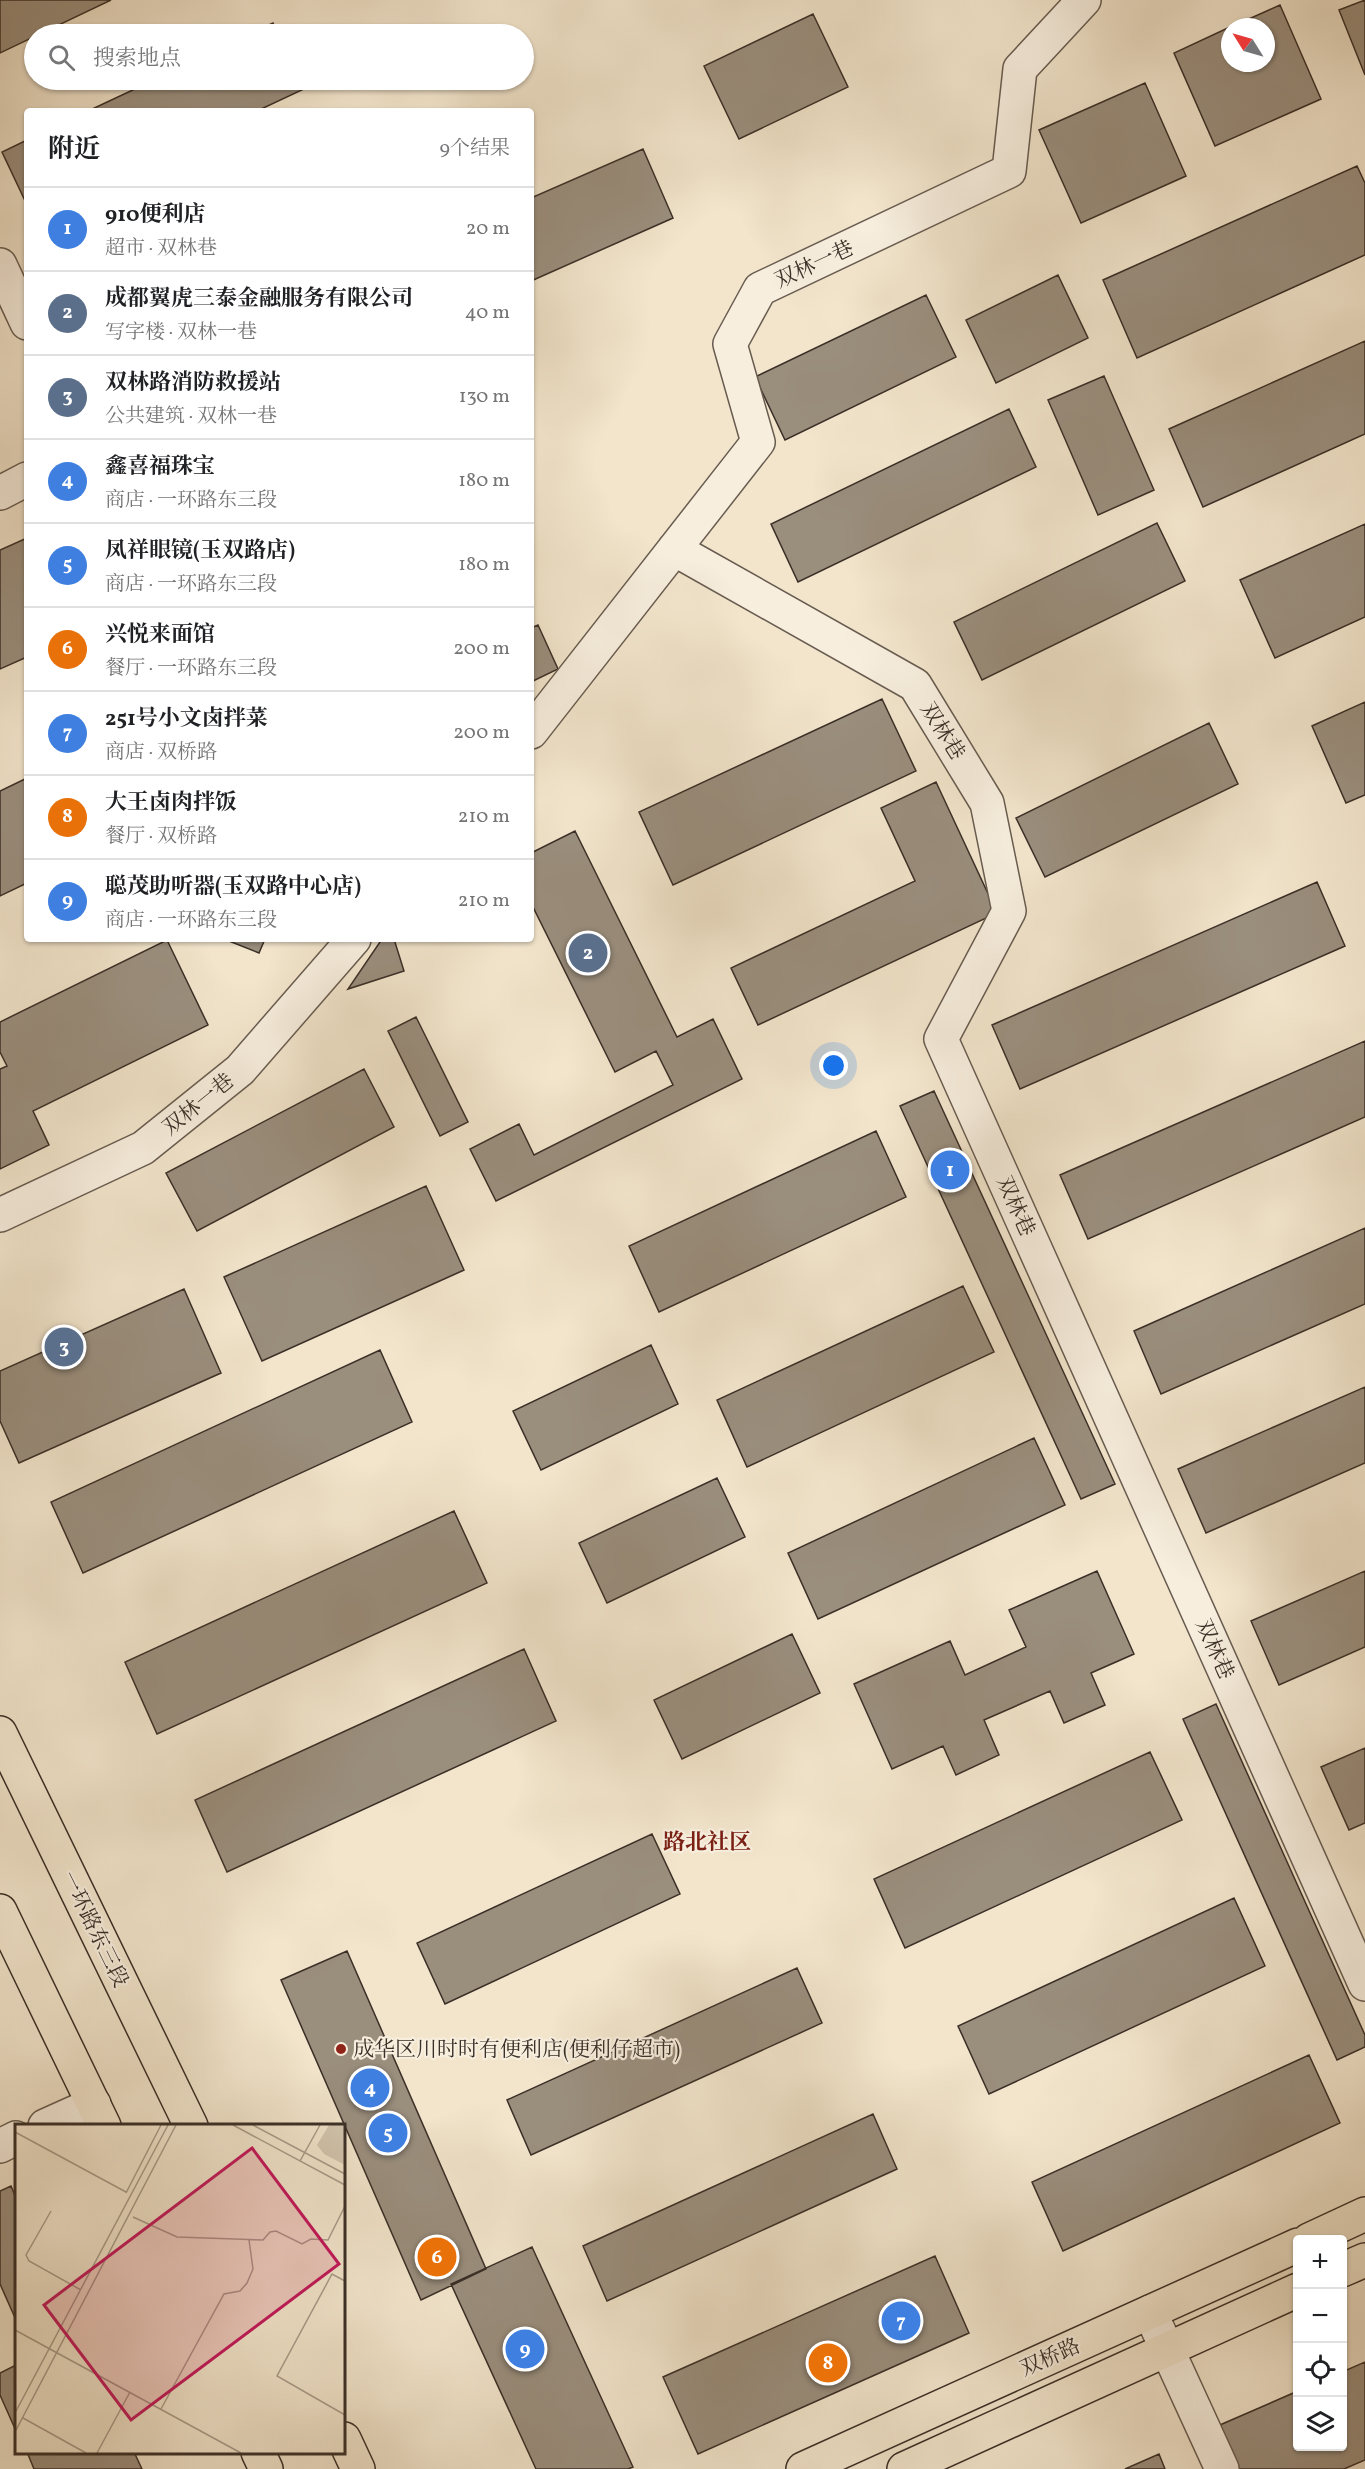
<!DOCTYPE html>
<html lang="zh">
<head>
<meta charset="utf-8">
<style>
	body { margin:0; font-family:Vollkorn,"Noto Serif SC",serif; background:#f6f6f6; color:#202124 }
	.controls { position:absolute; right:18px; bottom:18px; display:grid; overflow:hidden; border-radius:6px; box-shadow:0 2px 4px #0004 }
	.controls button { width:54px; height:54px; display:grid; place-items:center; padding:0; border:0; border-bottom:2px solid #e0e0e0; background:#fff; color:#202124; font:30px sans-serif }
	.compass { position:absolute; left:1221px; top:18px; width:54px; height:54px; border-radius:50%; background:#fff; box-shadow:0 2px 4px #0004; rotate:307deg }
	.you { position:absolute; left:834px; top:1066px; width:21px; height:21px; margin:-15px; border:4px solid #fff; border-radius:50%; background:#1a73e8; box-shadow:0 0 0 9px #1a73e833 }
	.badge { display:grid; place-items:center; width:39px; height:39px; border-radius:50%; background:#8f2418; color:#fff; font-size:20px; font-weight:700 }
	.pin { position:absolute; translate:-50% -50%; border:3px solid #fff; box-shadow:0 2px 6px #0006 }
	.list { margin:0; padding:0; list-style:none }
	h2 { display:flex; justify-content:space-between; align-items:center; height:78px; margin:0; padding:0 24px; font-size:26px }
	h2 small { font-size:20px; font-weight:400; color:#757577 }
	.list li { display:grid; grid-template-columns:39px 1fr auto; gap:18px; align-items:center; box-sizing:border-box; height:84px; padding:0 24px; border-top:2px solid #e0e0e0 }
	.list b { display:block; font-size:22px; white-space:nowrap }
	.list p { margin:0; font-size:20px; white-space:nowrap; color:#757577 }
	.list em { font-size:20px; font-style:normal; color:#757577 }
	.icon { flex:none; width:33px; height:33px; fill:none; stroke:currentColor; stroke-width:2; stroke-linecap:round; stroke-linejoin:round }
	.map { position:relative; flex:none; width:1365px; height:2469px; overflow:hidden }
	.search { position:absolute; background:#fff; box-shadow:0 2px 4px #0004; left:24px; top:24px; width:510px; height:66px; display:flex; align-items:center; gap:15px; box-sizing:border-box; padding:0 21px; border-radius:33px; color:#757577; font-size:22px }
	.panel { position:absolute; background:#fff; box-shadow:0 2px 4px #0004; left:24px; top:108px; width:510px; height:834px; border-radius:6px }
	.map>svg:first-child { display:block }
	.building { fill:#9a8e7d; stroke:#3a2f27; stroke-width:1.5 }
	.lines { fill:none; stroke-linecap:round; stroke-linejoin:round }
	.minor-casing { stroke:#685c50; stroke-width:36 }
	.major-casing { stroke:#3a2f27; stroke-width:36 }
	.minor { stroke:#f7eede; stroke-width:33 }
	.major { stroke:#f2e5cc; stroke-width:33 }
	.poi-dot { fill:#8f2418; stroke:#f7eede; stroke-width:2 }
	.labels { text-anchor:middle; stroke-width:4.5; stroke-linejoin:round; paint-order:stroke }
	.street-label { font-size:21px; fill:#3a2f27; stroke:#f7eede }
	.poi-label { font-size:21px; fill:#3a2f27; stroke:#f7eede; text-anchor:start }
	.neighbourhood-label { font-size:22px; font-weight:bold; fill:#7a1f14; stroke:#f7eede }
	.inset-road { fill:none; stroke:#a89c8a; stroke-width:1.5 }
	.view { fill:#c2185b; fill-opacity:0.15; stroke:#c2185b; stroke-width:3 }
	.inset-edge { fill:none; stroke:#3a2f27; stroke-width:3 }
</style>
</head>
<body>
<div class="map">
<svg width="1365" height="2469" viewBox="0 0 1365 2469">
	<rect width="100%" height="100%" fill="#f2e5cc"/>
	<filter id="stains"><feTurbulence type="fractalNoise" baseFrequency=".00333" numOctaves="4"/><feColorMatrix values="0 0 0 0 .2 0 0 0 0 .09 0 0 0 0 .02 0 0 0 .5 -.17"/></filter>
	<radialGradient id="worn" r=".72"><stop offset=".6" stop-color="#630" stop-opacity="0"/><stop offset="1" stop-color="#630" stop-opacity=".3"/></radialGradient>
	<path class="building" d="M0,0h111l-111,53z
		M1365,0v75l-26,-65z
		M1280,5l41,94 -106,47 -41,-93 56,-26v36h36v-36h-35z
		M813,14l35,73 -109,52 -35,-73z
		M273,23l5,11h-29z
		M154,80h145l5,9 -47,22h-169z
		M1145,83l41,93 -105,47 -42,-93z
		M27,140v65l-25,-53z
		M643,149l30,69 -142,63v-83z
		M1357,166l8,17v72l-228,103 -34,-78z
		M1058,275l30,63 -92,45 -30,-63z
		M926,295l30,62 -171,83 -30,-63z
		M1365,341v93l-162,73 -34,-78z
		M1104,376l50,114 -56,25 -50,-115z
		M1009,409l27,58 -238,115 -27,-58z
		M1157,523l28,58 -203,99 -28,-58z
		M1365,524v93l-90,41 -35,-78z
		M27,538v119l-27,12v-119z
		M538,625l20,44 -27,13v-54z
		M882,699l34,72 -243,114 -34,-73z
		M1365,702v93l-19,8 -34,-77z
		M1209,723l29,61 -193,93 -29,-59z
		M27,778v105l-27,13v-105z
		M936,782l61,131 -239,112 -27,-57 184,-87 -34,-73z
		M575,831l102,206 36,-18 29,60 -246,122 -26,-52 49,-25 15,31 139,-70 -17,-34 -41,21 -84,-169v-50z
		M1317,882l28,64 -325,143 -28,-64z
		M224,939h41l-6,14z
		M382,939h12l10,32 -56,18z
		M167,940l41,85 -175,86 16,34 -49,24v-100l7,-3 -7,-14v-30z
		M416,1017l52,105 -28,14 -52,-105z
		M1365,1041v76l-277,122 -28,-64z
		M364,1069l30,58 -197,104 -31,-58z
		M934,1091l181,393 -34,15 -181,-393z
		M876,1131l30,66 -247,115 -30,-66z
		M426,1186l38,84 -202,91 -38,-84z
		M1365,1228v76l-204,90 -27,-63z
		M963,1286l31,66 -247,115 -30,-67z
		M184,1289l37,84 -202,90 -19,-42v-50z
		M651,1345l27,59 -137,66 -28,-59z
		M380,1350l32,72 -329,151 -32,-71z
		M1365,1387v76l-159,70 -28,-64z
		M1034,1438l31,67 -247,114 -30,-66z
		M717,1478l28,59 -138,66 -28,-60z
		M454,1511l33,72 -330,151 -32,-72z
		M1097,1571l37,83 -43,19 14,32 -41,18 -14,-32 -66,29 15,35 -43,20 -13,-29 -51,23 -38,-85 96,-43 15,34 61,-28 -17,-37z
		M1365,1571v76l-86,38 -28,-64z
		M792,1634l28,59 -138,66 -28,-59z
		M524,1649l32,72 -329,151 -32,-72z
		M1216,1704l149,331v12l-28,13 -154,-341z
		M1365,1748v75l-16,7 -28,-63z
		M1150,1752l32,68 -277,128 -31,-69z
		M652,1834l28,60 -235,110 -28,-61z
		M1234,1898l31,68 -276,128 -31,-68z
		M347,1951l139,318 -65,31 -140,-320z
		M797,1968l25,55 -291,132 -24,-55z
		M1309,2055l31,68 -277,128 -31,-69z
		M873,2114l24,55 -290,132 -24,-55z
		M11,2186l5,12v122l-16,-36v-93z
		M532,2247l101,220 -5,2h-92l-85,-185z
		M935,2256l34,77 -271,121 -35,-77z
		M1365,2362v98l-21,9h-113l-18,-41 85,-37v55h44v-74z
		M16,2365v66l-16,-36v-22z
		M27,2452h107l8,17h-108z
		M1159,2454l6,15h-40z"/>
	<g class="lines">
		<defs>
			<path id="minor" d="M0,265l27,58
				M0,493l27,-14
				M674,549l241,136 72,118 22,108 -68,128 424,945
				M531,732l227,-290 -28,-98 30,-55 249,-118 11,-102 64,-69
				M0,1215l143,-67 97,-78 114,-131
				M45,2126l49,-22
				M0,2146l16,-8
				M1150,2312l72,157"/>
			<path id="major" d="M0,1733l191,393
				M0,1911l104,215
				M1309,2240l56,-26
				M1342,2270l23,-10
				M344,2439l14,30
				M258,2452l8,17
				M803,2469l495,-224
				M904,2469l394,-179"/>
		</defs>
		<use href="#minor" class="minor-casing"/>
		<use href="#major" class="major-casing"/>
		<use href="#minor" class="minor"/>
		<use href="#major" class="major"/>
	</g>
	<circle class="poi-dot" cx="341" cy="2049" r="6"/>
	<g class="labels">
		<g class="street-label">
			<text transform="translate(814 264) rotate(-25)" y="7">双林一巷</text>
			<text transform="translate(943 731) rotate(58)" y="7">双林巷</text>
			<text transform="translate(198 1104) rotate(-39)" y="7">双林一巷</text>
			<text transform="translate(1016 1206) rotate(66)" y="7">双林巷</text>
			<text transform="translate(1215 1649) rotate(66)" y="7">双林巷</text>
			<text transform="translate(95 1929) rotate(64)" y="7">一环路东三段</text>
			<text transform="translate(1050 2357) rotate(-24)" y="7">双桥路</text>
		</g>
		<g class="poi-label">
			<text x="353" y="2056">成华区川时时有便利店(便利仔超市)</text>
		</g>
		<g class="neighbourhood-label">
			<text x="707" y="1849">路北社区</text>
		</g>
	</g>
	<g transform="translate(15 2124)">
		<rect width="330" height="330" fill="#f2e5cc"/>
		<path d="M314,1h16v40l-21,-11 -7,-9z" fill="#d3c6b0"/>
		<path class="inset-road" d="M218,1l112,60M238,1l92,49M0,8l111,60M285,37l20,-36M111,69l35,-68M36,87l-25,44 3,6 52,29M118,93l44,20 86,3 7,-8 6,-1 26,13 9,-5 17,1 17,-34M330,157l-13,-7 -55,102 68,39M0,206l226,123M146,285l63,-115 16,-3 7,-8 6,-14 -4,-29M0,289l153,-288M8,294l63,35M0,308l161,-307M82,329l33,-61"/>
		<path class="view" d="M237,24l87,116 -208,156 -87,-115z"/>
		<rect width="330" height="330" class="inset-edge"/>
	</g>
	<rect width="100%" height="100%" filter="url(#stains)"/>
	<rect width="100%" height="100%" fill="url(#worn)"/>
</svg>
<div class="controls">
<button>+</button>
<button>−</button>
<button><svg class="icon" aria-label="locate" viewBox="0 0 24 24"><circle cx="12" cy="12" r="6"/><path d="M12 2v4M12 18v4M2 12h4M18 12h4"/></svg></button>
<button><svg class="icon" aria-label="layers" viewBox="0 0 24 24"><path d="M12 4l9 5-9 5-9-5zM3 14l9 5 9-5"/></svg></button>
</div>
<svg class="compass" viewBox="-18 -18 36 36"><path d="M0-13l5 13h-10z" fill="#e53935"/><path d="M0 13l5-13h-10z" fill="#757577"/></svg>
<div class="you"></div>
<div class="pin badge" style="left:950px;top:1170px;background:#3f7fe0">1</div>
<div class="pin badge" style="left:588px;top:953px;background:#5c6f8a">2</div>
<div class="pin badge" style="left:64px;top:1347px;background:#5c6f8a">3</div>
<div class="pin badge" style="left:370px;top:2088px;background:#3f7fe0">4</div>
<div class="pin badge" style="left:388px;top:2133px;background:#3f7fe0">5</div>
<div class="pin badge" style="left:437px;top:2257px;background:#e8710a">6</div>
<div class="pin badge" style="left:901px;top:2321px;background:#3f7fe0">7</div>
<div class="pin badge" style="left:828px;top:2363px;background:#e8710a">8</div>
<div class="pin badge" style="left:525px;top:2349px;background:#3f7fe0">9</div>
<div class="search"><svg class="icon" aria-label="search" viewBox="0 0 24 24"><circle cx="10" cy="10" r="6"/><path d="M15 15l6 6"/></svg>搜索地点</div>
<section class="panel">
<h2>附近<small>9个结果</small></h2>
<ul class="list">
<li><span class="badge" style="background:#3f7fe0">1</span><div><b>910便利店</b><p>超市 · 双林巷</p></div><em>20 m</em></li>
<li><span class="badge" style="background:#5c6f8a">2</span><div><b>成都翼虎三泰金融服务有限公司</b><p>写字楼 · 双林一巷</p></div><em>40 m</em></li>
<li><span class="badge" style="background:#5c6f8a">3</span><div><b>双林路消防救援站</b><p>公共建筑 · 双林一巷</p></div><em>130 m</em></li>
<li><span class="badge" style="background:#3f7fe0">4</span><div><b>鑫喜福珠宝</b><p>商店 · 一环路东三段</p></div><em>180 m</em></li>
<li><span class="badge" style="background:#3f7fe0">5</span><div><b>凤祥眼镜(玉双路店)</b><p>商店 · 一环路东三段</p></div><em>180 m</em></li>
<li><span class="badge" style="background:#e8710a">6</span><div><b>兴悦来面馆</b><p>餐厅 · 一环路东三段</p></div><em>200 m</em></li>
<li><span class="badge" style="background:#3f7fe0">7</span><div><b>251号小文卤拌菜</b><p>商店 · 双桥路</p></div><em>200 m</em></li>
<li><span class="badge" style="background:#e8710a">8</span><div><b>大王卤肉拌饭</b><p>餐厅 · 双桥路</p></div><em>210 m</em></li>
<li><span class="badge" style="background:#3f7fe0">9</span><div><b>聪茂助听器(玉双路中心店)</b><p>商店 · 一环路东三段</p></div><em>210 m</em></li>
</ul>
</section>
</div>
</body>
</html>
